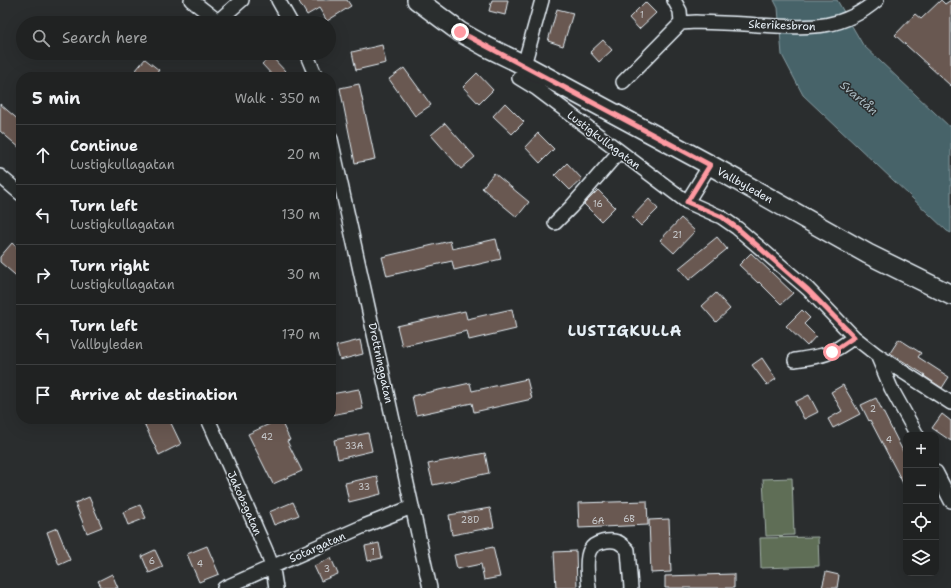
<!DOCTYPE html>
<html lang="en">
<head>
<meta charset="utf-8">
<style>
	body { margin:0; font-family:"Shantell Sans",sans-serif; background:#2d2f2f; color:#f1f3f6 }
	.controls { position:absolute; right:12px; bottom:12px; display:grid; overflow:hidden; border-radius:8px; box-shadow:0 4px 16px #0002 }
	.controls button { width:36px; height:36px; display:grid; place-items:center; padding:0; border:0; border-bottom:1px solid #3d3f40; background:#202222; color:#f1f3f6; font:20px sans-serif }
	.stop { position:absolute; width:12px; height:12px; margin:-9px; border:3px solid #ff9aa2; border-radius:50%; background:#fff }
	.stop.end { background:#ff9aa2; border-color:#fff; box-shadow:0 1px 4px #0008 }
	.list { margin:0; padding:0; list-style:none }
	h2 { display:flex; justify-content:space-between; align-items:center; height:52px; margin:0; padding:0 16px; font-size:17px }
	h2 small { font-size:13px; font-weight:400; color:#a2a4a5 }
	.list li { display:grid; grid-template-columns:26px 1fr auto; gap:12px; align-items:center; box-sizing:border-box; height:60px; padding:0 16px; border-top:1px solid #3d3f40 }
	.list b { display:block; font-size:15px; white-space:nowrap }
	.list p { margin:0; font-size:13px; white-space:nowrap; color:#a2a4a5 }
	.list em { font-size:13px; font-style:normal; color:#a2a4a5 }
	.icon { flex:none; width:22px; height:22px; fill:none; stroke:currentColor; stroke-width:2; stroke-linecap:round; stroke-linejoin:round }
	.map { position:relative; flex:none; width:951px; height:588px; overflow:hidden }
	.search { position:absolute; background:#202222; box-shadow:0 4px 16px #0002; left:16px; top:16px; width:320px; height:44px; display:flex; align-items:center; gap:10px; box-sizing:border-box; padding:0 14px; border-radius:22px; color:#a2a4a5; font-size:15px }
	.panel { position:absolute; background:#202222; box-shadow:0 4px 16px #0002; left:16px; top:72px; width:320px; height:352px; border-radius:16px }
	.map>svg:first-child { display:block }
	.green { fill:#5e6e57; stroke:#a3b0a8 }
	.water { fill:#466369; stroke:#879ca2 }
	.building { fill:#695951; stroke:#e8f1f8 }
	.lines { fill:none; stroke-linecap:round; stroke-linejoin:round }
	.street-casing { stroke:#e8f1f8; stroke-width:16 }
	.secondary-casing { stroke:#e8f1f8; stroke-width:22 }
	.street { stroke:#2a2d2e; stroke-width:13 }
	.secondary { stroke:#2a2d2e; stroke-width:19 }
	.route { stroke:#ff9aa2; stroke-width:5 }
	.labels { text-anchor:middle; stroke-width:3; stroke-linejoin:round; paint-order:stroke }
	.number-label { font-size:9px; fill:#c8cbce }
	.street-label { font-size:11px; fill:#e8f1f8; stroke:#2a2d2e }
	.water-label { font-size:12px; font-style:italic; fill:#a7b8bf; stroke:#2a2d2e }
	.district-label { font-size:15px; font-weight:bold; letter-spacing:1px; fill:#e8f1f8; stroke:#2a2d2e }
</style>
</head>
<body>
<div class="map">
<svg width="951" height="588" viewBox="0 0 951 588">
	<rect width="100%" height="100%" fill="#2a2d2e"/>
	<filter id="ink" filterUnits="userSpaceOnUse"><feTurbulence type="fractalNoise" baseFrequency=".025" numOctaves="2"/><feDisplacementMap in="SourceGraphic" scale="8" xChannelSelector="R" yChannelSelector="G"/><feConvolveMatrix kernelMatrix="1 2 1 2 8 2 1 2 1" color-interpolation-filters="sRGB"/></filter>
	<g filter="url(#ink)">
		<path class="green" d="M792,478l2,57 -28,1 -3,-57z
			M818,537l1,29 -58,2 -1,-30z"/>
		<path class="water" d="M774,0h63l26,45 88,83v105l-4,-2 -144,-136 -21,-40 -4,-47z"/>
		<path class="building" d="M298,0h49l4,6 -24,15 -8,-13 -12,7z
			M492,0h16l-3,15 -16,-4z
			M941,0l4,4 6,-4v86l-56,-51 20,-21 6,5z
			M645,2l11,11 -17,16 -10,-11z
			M557,9l16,4 -10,33 -15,-5z
			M603,40l9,10 -13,12 -9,-10z
			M382,45l4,18 -30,7 -4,-18z
			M271,56l16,17 -5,4h-8l-12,-13z
			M145,59l14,11 -5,7h-8l-10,-7z
			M404,68l27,37 -16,11 -26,-37z
			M477,73l16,17 -14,14 -16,-17z
			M359,84l16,75 -20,4 -15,-75z
			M505,103l19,19 -12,12 -19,-18z
			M0,104l21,18v27l-21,-18z
			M445,123l30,34 -14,12 -30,-34z
			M538,133l16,16 -14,14 -15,-16z
			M567,163l15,16 -12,11 -15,-15z
			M494,173l35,29 -12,15 -35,-29z
			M598,190l17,17 -14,14 -17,-17z
			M649,199l9,10 -17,17 -9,-9z
			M681,218l14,13 -21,22 -14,-13z
			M717,237l10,12 -38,31 -10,-12z
			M496,239l5,20 -47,11 -2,-9 -65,15 -5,-19 68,-16 2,8z
			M12,243l9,8v29l-21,-18v-5z
			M751,253l42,40 -12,11 -22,-22 -1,1 -19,-18z
			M716,293l14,16 -14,13 -14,-16z
			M512,309l4,20 -47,11 -2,-9 -65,15 -5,-20 68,-15 2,8z
			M802,310l8,8 -6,6 12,12 -9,10 -21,-20z
			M899,339l22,14 -3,4 31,20 -7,11 -18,-12 1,-1 -35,-22z
			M360,340l3,14 -23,6 -4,-14z
			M762,358l14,21 -9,6 -15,-20z
			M527,379l5,20 -58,13 -2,-9 -56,12 -4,-19 58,-13 2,8z
			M843,385l17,29 -27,14 -5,-9 14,-8 -11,-19z
			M359,389l4,20 -32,6v-21z
			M809,395l9,17 -14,7 -9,-17z
			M876,398l30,59v32l-36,-69 -1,1 -8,-16z
			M942,414l9,7v20l-19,-13z
			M142,419h27l12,25 -22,11z
			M280,419l10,21 -3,1 15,30 -29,13 -25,-50z
			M368,433l4,18 -34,8 -4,-19z
			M485,453l4,20 -56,12 -5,-21z
			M377,476l4,18 -32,8 -4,-19z
			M89,497l13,30 -15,6 -12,-30z
			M647,501l1,24 -69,3 -1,-25z
			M293,502l6,13 -25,10 -5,-13z
			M140,505l6,13 -18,7 -5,-13z
			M490,508l4,19 -42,8 -3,-20z
			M669,519l2,53 -20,1 -2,-53z
			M57,528l13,32 -11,5 -12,-33z
			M379,543l3,15 -14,3 -3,-15z
			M207,546l12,28 -20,8 -12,-28z
			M493,547l7,30 -16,3 -3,-16 -24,5 -3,-14z
			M155,550l8,17 -14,6 -7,-17z
			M576,551l1,37h-21l-2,-36z
			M331,558l7,16 -17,7 -7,-15z
			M826,572l13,3 -2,13h-15z
			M112,574l6,14h-16l-4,-7z
			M734,574v14h-69v-12z"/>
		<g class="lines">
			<defs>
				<path id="street" d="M191,0l27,21 24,-21
					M278,0l13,23
					M681,23l15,-1c21,1 41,1 61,3 47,2 82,8 120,-25
					M306,53l10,24
					M524,65l18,-65
					M519,78l18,11 150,113 34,15 16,11 71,61 46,48 23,18 74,48
					M623,82l58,-59 -1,-12 -6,-11
					M331,139l99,449
					M0,176l21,18
					M687,202l23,-37
					M555,223l16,-16 48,-55
					M877,355l14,33 26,47
					M795,360c28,-4 36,-5 59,-23
					M208,419c15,33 29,66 44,99 10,26 21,41 24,70
					M936,472l15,29
					M224,588l140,-62 48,-19
					M589,588c-1,-9 -4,-29 1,-38 4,-8 20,-11 28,-8 4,2 7,5 10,8l3,38"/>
				<path id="secondary" d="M417,0l43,32 25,14 39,19 186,100 158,89 83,41"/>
			</defs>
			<use href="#street" class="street-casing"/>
			<use href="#secondary" class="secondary-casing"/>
			<use href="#street" class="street"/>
			<use href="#secondary" class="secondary"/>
		</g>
	</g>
	<g class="lines" filter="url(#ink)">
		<path class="route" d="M460,32l250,133 -23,37 35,15 15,11 71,62 46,47 -22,15"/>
	</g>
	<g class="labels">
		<g class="number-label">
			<text x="642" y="18">1</text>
			<text x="598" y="207">16</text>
			<text x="677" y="238">21</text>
			<text x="873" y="412">2</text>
			<text x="267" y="440">42</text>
			<text x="889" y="443">4</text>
			<text x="354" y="449">33A</text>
			<text x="364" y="490">33</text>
			<text x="629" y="522">6B</text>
			<text x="470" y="523">28D</text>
			<text x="598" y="524">6A</text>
			<text x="373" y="555">1</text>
			<text x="152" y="564">6</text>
			<text x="200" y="567">4</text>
			<text x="327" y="572">3</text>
		</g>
		<g class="street-label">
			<text transform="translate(782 25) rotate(2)" y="4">Skerikesbron</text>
			<text transform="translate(604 140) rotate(37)" y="4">Lustigkullagatan</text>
			<text transform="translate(745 185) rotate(29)" y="4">Vallbyleden</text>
			<text transform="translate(381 363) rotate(78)" y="4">Drottninggatan</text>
			<text transform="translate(245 503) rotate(66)" y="4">Jakobsgatan</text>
			<text transform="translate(317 547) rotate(-24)" y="4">Sotargatan</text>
		</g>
		<g class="water-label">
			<text transform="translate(859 98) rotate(41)" y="4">Svartån</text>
		</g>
		<g class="district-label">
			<text x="625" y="336">LUSTIGKULLA</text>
		</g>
	</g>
</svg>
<div class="controls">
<button>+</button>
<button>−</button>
<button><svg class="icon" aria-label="locate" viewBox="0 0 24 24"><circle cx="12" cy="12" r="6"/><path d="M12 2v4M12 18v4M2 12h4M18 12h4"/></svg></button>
<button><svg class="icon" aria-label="layers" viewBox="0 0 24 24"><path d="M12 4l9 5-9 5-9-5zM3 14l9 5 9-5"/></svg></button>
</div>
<div class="stop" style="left:832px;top:352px"></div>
<div class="stop end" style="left:460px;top:32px"></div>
<div class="search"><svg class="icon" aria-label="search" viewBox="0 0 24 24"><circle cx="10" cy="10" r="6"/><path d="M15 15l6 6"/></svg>Search here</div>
<section class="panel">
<h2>5 min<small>Walk · 350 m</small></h2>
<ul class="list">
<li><svg class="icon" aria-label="ahead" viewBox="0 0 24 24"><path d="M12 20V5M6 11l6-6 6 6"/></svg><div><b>Continue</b><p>Lustigkullagatan</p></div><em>20 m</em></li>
<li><svg class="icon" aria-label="left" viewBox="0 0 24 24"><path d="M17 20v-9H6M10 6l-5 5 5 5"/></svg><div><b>Turn left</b><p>Lustigkullagatan</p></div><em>130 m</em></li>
<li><svg class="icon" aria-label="right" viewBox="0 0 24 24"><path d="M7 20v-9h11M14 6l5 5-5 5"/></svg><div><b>Turn right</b><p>Lustigkullagatan</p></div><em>30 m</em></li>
<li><svg class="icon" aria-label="left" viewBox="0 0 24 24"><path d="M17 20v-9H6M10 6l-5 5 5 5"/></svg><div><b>Turn left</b><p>Vallbyleden</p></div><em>170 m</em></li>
<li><svg class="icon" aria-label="arrive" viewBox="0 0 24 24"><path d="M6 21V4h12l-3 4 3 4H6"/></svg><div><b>Arrive at destination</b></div></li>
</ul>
</section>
</div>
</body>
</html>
